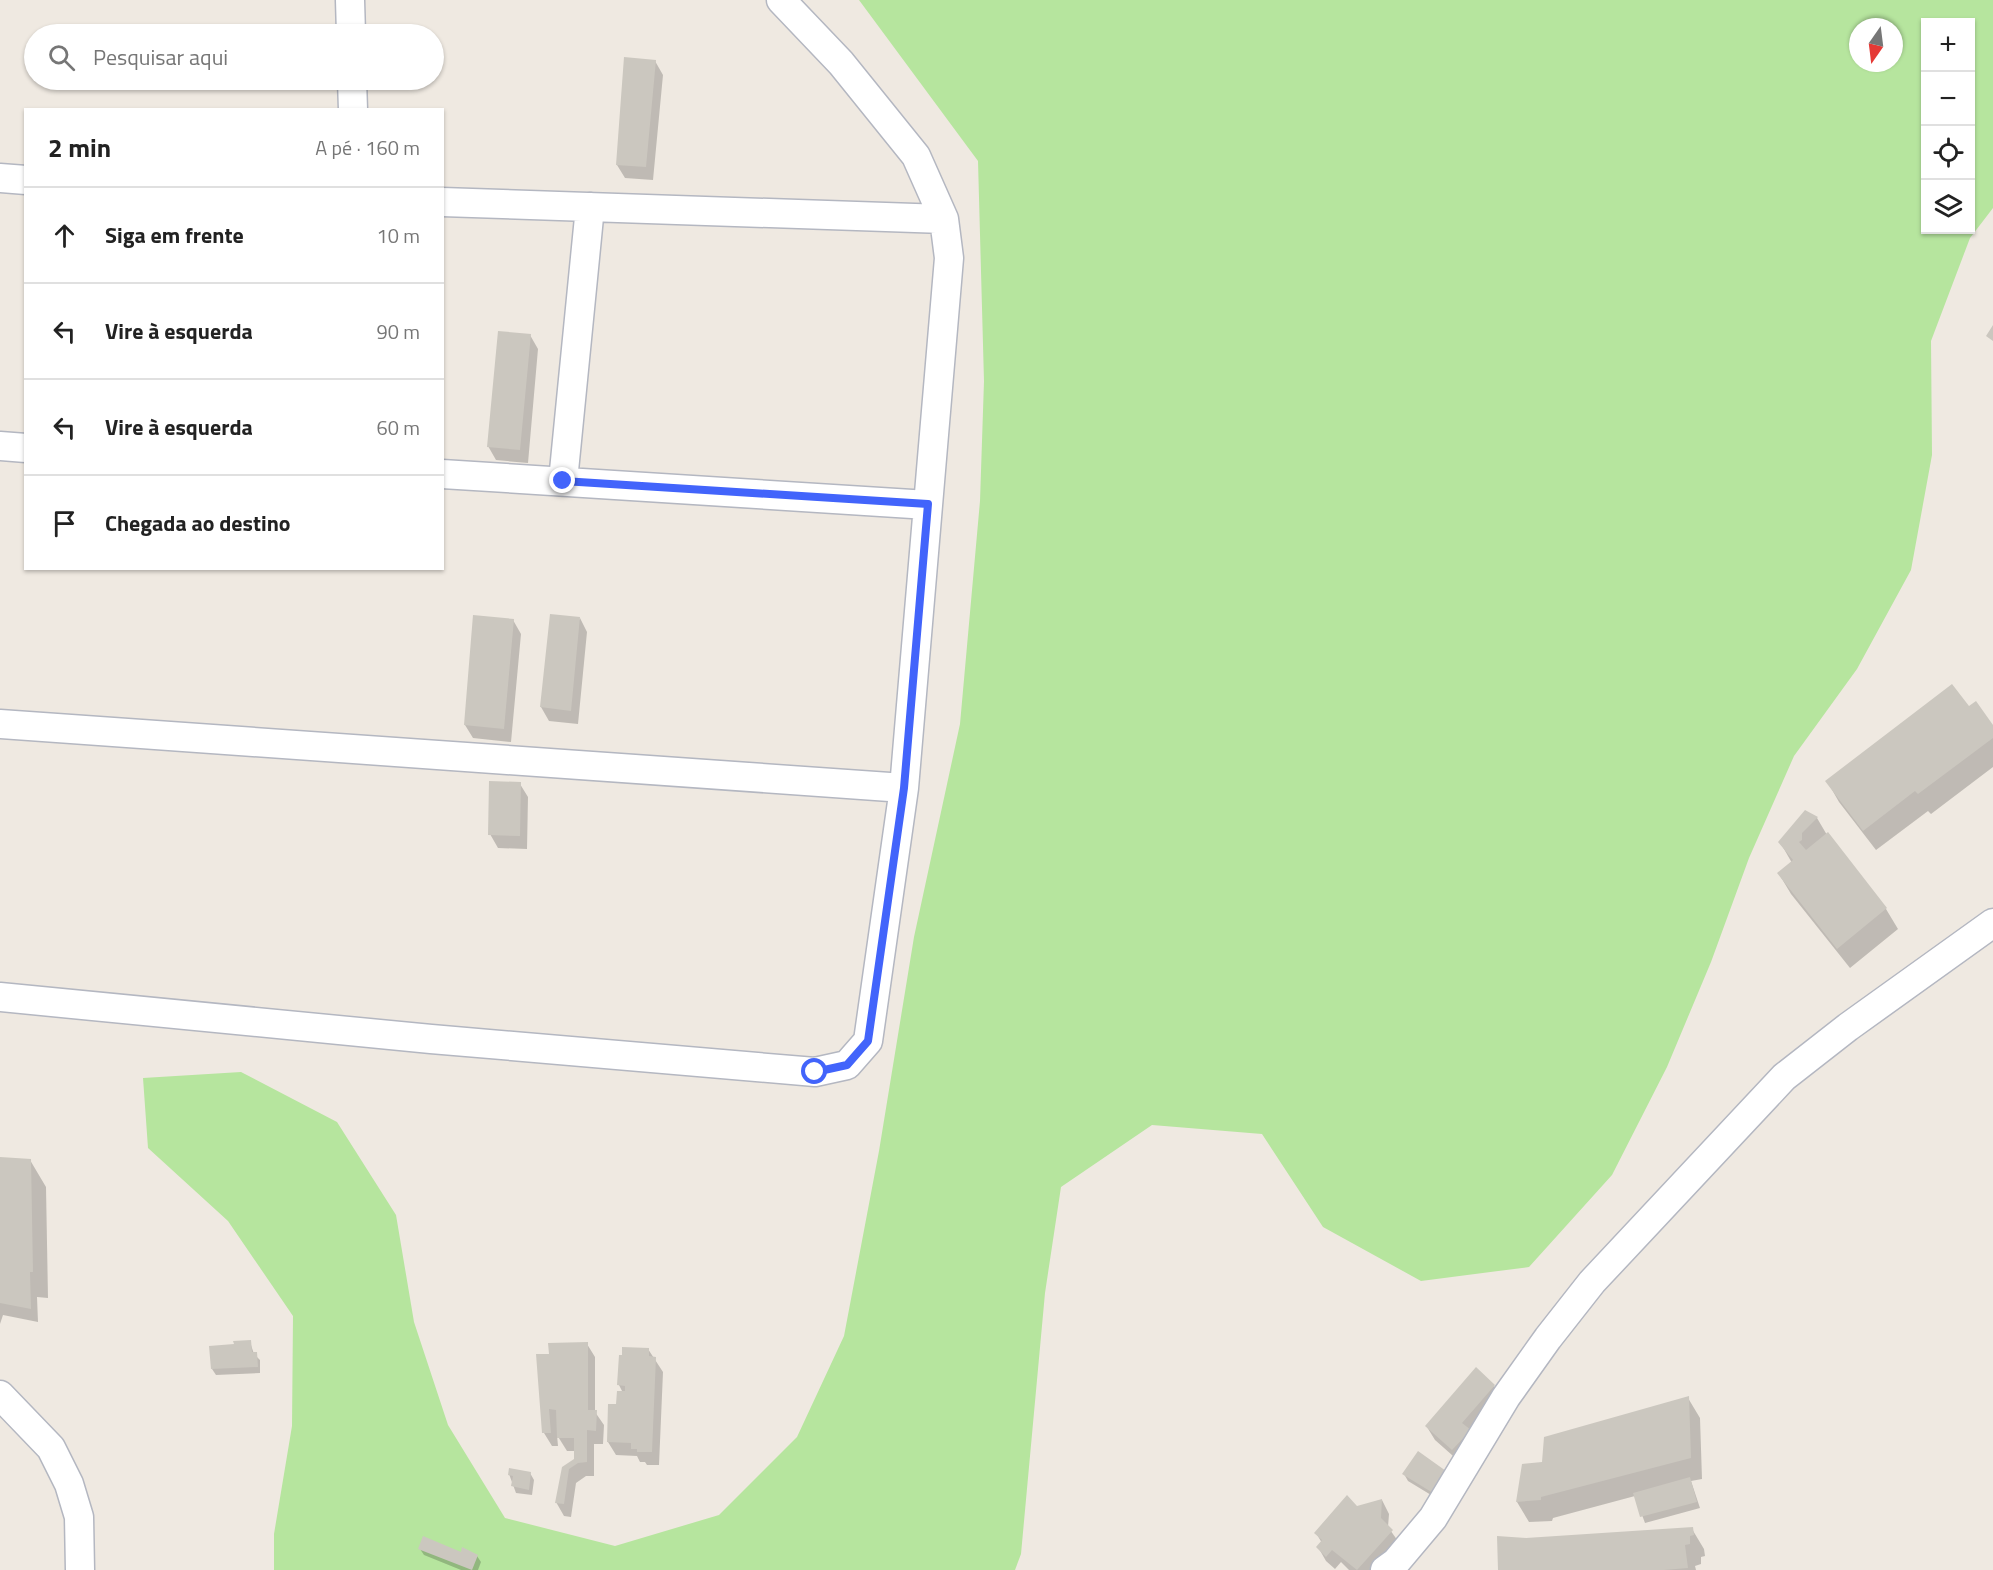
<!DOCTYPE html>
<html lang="pt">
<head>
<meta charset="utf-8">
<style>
	body { margin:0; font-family:"Titillium Web",sans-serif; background:#f6f6f6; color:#222 }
	.controls { position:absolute; right:18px; top:18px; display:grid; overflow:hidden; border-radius:0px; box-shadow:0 2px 4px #0004 }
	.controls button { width:54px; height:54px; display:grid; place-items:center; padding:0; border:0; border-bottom:2px solid #e0e0e0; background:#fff; color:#222; font:30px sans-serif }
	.compass { position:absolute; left:1849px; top:18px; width:54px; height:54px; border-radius:50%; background:#fff; box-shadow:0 2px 4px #0004; rotate:194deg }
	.stop { position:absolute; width:18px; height:18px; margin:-14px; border:4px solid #4264fb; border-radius:50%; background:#fff }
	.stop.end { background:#4264fb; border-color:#fff; box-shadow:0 2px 6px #0008 }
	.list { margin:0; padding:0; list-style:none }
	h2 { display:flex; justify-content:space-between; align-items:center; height:78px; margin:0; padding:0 24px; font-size:26px }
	h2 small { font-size:20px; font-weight:400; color:#767676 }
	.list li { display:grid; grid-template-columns:39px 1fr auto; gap:18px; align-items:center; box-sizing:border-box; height:96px; padding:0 24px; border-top:2px solid #e0e0e0 }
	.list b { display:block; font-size:22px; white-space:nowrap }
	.list em { font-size:20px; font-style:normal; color:#767676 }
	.icon { flex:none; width:33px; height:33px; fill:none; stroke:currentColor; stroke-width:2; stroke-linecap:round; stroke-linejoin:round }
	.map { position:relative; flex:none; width:1993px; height:1570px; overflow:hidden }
	.search { position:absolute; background:#fff; box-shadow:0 2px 4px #0004; left:24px; top:24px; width:420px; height:66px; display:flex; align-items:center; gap:15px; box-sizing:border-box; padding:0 21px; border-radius:33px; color:#767676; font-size:22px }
	.panel { position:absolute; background:#fff; box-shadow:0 2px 4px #0004; left:24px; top:108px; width:420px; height:462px; border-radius:0px }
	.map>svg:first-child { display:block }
	.green { fill:#b6e59e; fill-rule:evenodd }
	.shadow { fill:#0003 }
	.building { fill:#cbc7bf }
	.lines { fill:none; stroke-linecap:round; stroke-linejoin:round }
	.street-casing { stroke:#b4b7c1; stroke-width:31 }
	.street { stroke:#fff; stroke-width:28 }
	.route { stroke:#4264fb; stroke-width:8 }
</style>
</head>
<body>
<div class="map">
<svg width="1993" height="1570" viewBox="0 0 1993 1570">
	<rect width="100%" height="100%" fill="#efe9e1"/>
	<path class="green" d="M859,0h1134v208l-23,30 -39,103 1,114 -21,115 -54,99 -63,87 -45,102 -38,104 -44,105 -55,108 -83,92 -108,14 -98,-54 -61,-93 -110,-9 -91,62 -16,106 -24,261 -6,16h-741v-36l18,-108 1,-110 -65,-95 -80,-73 -5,-70 98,-6 96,50 59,93 18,107 34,103 57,93 110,28 104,-31 78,-78 47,-101 35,-185 35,-214 46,-213 20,-223 4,-120 -6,-220zM1926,22h44v208h-44zM1858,27h36v36h-36z"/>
	<path class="shadow" d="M655,61l8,14 -10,105 -28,-2 -8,-13z
		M530,335l8,14 -10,114 -32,-3 -8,-14z
		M580,618l7,14 -9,92 -29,-3 -8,-14z
		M513,620l8,14 -10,108 -38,-4 -8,-13z
		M1993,728v39l-62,47 -3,-3 -52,39 -37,-48 -12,-21z
		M520,784l8,13 -1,52 -29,-1 -8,-14z
		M1805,812l12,6 10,17 1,-1 58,75 12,20 -48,39 -59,-74 -12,-20 13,-11 -12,-21z
		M0,1159l30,1 16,27 2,111 -11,-1 1,25 -35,-7 -3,9z
		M250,1342l4,12 6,6v13l-44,2 -4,-6 23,-23z
		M587,1344l8,13v55l9,13 -1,19h-9v32h-8l-10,7 -5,34 -7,-1 -8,-14 7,-34 13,-9v-8h-9l-10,-16 1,11h-6l-8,-13 6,-78z
		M648,1349l15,23 -4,93h-12l-2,-3h-5l-3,-6 -21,-1 -8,-13 10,-37 5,-12 -4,-8z
		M1494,1386l8,14 -41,63 -26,-23 -8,-13z
		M1688,1398l12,20 2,61 -11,2 9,27 -55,15 -10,-27 -82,22 -1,3 -23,1 -12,-20 6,-37 21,-1z
		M1418,1453l18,45 -28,-17 -4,-7z
		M530,1473l4,7 -2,15 -16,-2 -7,-19z
		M1382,1500l7,14 -1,13 12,17 -23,26h-28l-8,-8 -6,7 -9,-8 -8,-14 4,-4 -6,-10 41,-25z
		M1692,1529l12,20 1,7 -4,1v7l-6,2 1,4h-197l27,-31z
		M420,1549l57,7 4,6 -3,8h-17l-37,-15z"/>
	<path class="building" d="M624,57l32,3 -10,107 -30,-2z
		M1993,325v16l-7,-5z
		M498,331l33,3 -11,116 -33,-3z
		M550,614l30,3 -9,94 -31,-4z
		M473,615l41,4 -10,110 -40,-4z
		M1952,684l17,22 7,-5 17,24v13l-75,56 -3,-3 -52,40 -38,-50z
		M489,781l32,1 -1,54 -32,-1z
		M1805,810l13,7 -16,16v7l-3,2 7,8 22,-18 59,76 -50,41 -60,-76 16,-13 -15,-18z
		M0,1157l31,2 2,113h-3l1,37 -31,-6z
		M251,1340l1,12h5l1,15 -47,2 -2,-23 25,-2 -1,-3z
		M588,1342v68h9l-1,21 -9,-1v32l-9,1 -9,6 -5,35 -9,-1 7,-36 12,-8v-21h-17l-1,-28 -7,-1 2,24h-9l-6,-79h13l-1,-11z
		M622,1347l27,1v8l7,1 -4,95h-15v-3h-6v-6l-24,-1 1,-38h8l1,-13h8v-5l-8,-1 2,-30h3z
		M1476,1367l19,18 -33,38 9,7 -19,20 -27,-24z
		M1689,1396l2,62 -150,39v3l-25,2 6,-38 20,-2 2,-25z
		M1418,1451l28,20 -13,22 -31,-19z
		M509,1468l22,4 -2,18 -18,-4 2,-10 -5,-1z
		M1690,1477l7,25 -57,15 -7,-24z
		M1347,1495l10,11 25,-7 -1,19 12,12 -36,40 -25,-20 -6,7 -10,-10 6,-7 -8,-7z
		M1693,1527l1,8 -4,1v8l-5,1 3,23 -24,2h-166l-1,-34 29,2z
		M423,1536l38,16 1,-5 16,8 -6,15 -54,-21z"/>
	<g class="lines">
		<defs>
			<path id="street" d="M350,0l1,34
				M352,80l1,30
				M0,178l26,2
				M442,202l502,17
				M0,446l26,2
				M442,474l486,31
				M563,481l27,-274
				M0,724l904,64
				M0,997l431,42 384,33 32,-7 21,-24 36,-253 45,-530 -5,-39 -28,-63 -75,-93 -60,-63
				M0,1395l51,53 18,36 10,33 1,53
				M1385,1570l11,-8 37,-44 73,-121 42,-59 44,-56 192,-205 64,-50 145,-104"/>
		</defs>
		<use href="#street" class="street-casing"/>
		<use href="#street" class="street"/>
	</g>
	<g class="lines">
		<path class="route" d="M563,481l365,23 -24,284 -36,253 -21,24 -32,7"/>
	</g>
</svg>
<div class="controls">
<button>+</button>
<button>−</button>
<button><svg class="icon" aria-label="locate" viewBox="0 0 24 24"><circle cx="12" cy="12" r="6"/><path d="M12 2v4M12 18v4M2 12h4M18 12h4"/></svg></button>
<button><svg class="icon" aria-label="layers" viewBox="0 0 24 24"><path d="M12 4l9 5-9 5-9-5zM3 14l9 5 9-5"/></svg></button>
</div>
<svg class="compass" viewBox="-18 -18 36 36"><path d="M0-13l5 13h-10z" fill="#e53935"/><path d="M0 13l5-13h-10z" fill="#767676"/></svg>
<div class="stop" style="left:815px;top:1072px"></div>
<div class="stop end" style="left:563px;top:481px"></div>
<div class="search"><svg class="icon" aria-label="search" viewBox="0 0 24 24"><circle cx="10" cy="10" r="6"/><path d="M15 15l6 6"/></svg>Pesquisar aqui</div>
<section class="panel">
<h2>2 min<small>A pé · 160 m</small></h2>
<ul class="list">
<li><svg class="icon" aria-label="ahead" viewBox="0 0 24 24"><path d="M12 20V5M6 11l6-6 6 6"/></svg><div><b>Siga em frente</b></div><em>10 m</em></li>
<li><svg class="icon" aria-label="left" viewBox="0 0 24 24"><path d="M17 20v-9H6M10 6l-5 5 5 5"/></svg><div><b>Vire à esquerda</b></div><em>90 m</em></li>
<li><svg class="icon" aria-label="left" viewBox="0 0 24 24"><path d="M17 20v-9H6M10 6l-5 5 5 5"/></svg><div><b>Vire à esquerda</b></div><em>60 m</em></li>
<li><svg class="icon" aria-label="arrive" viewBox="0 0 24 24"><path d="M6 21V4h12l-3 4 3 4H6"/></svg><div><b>Chegada ao destino</b></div></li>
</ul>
</section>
</div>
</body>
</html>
